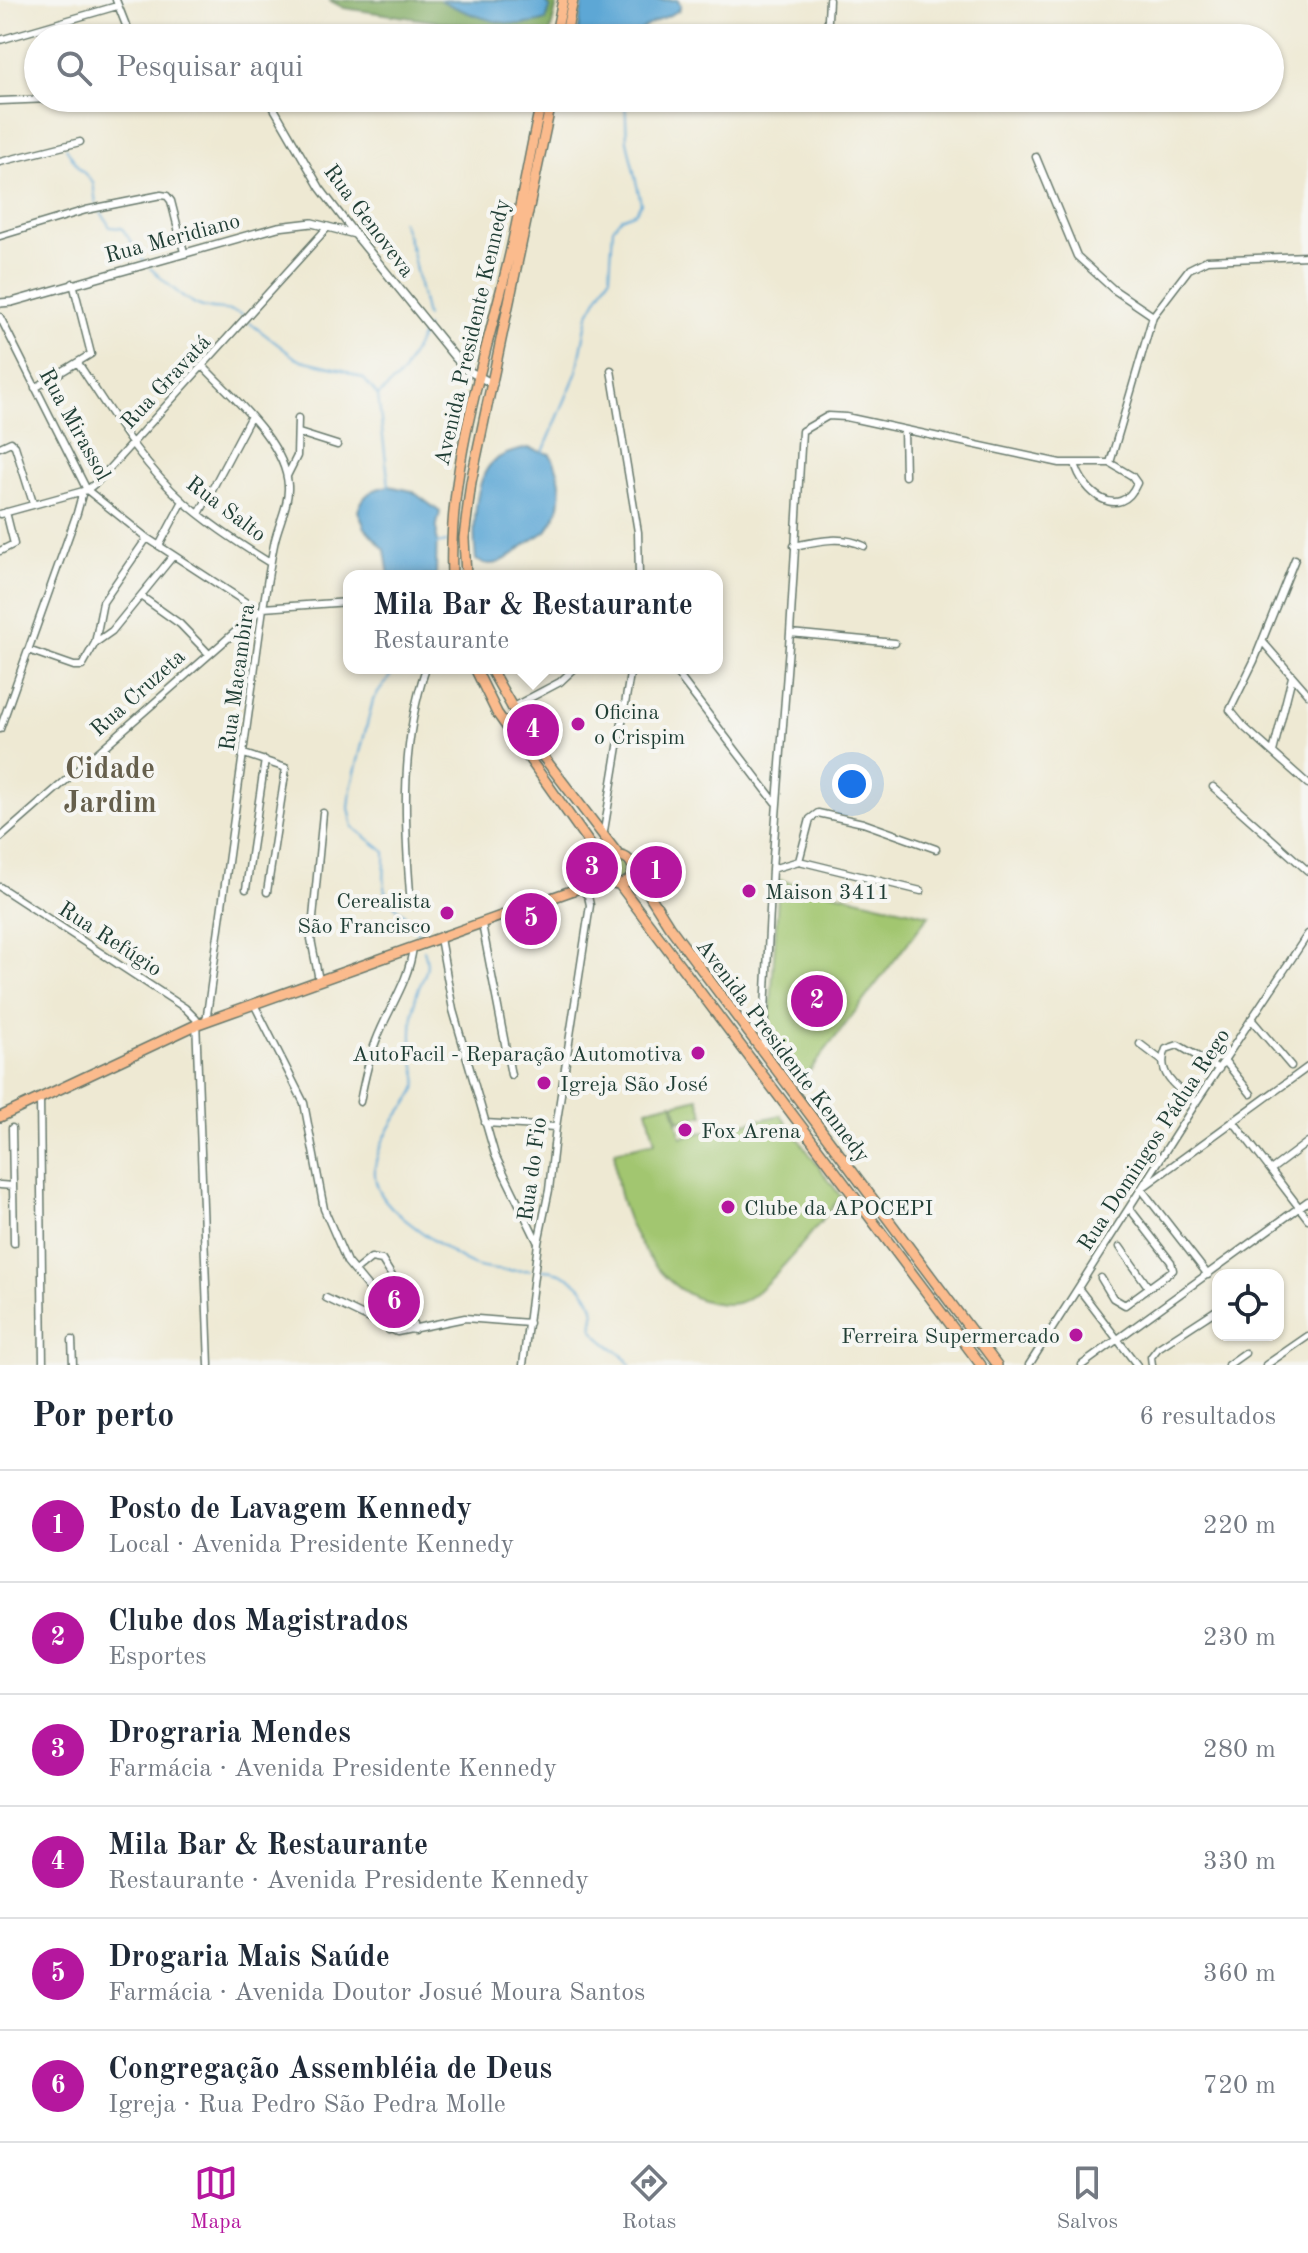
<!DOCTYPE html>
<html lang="pt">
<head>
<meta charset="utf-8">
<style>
	body { margin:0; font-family:"Old Standard TT",serif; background:#f2f2f3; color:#1f2937 }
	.controls { position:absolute; right:24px; bottom:24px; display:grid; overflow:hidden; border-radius:16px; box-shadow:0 2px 6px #0004 }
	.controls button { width:72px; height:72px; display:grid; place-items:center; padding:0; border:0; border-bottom:2px solid #e0e1e3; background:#fff; color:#1f2937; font:40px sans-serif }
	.you { position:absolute; left:852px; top:784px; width:28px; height:28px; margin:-20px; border:6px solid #fff; border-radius:50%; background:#1a73e8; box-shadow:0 0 0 12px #1a73e833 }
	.badge { display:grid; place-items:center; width:52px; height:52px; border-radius:50%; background:#b5179e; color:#fff; font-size:26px; font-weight:700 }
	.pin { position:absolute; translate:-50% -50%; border:4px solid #fff; box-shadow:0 2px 8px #0006 }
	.popup { position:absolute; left:343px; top:570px; width:380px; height:104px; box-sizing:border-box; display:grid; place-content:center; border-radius:16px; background:#fff; filter:drop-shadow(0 2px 6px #0005); font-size:26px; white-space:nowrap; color:#747a83 }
	.popup b { font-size:30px; color:#1f2937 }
	.popup::after { content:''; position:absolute; left:50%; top:100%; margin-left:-16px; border:16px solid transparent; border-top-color:#fff }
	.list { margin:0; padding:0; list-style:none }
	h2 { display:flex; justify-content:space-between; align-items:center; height:104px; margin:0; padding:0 32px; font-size:34px }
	h2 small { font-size:26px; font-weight:400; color:#747a83 }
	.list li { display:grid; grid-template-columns:52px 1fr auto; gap:24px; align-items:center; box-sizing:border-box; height:112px; padding:0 32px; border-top:2px solid #e0e1e3 }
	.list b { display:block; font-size:30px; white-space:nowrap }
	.list p { margin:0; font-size:26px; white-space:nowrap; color:#747a83 }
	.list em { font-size:26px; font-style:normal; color:#747a83 }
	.icon { flex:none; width:44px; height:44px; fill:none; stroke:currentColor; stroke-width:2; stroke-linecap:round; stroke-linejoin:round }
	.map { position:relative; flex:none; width:1308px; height:1365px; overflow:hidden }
	.search { position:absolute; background:#fff; box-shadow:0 2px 6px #0004; left:24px; right:24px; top:24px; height:88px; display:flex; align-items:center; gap:20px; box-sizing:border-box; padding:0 28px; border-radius:44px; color:#747a83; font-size:30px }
	.sheet { height:776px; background:#fff }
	nav { display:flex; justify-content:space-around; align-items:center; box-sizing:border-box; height:112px; border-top:2px solid #e0e1e3; background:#fff; font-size:22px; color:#747a83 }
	nav a { display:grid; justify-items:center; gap:4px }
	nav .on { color:#b5179e }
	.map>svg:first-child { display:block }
	.green { fill:#a2c670; stroke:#608252; stroke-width:2 }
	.forest { fill:#81ab62; stroke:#50744b; stroke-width:2 }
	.water { fill:#5da7d5; stroke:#3e7284; stroke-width:2 }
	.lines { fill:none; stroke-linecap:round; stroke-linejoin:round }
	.stream { stroke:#5da7d5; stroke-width:2 }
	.minor-casing { stroke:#67796c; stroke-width:9 }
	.tertiary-casing { stroke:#67796c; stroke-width:10 }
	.primary-casing { stroke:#67796c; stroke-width:12 }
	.minor { stroke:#fff; stroke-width:6 }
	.tertiary { stroke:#fff; stroke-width:7 }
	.primary { stroke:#fbbb8d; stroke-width:9 }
	.poi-dot { fill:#b5179e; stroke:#f6f6f2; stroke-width:3 }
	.labels { text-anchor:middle; stroke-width:8; stroke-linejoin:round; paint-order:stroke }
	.street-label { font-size:22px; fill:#1f3d34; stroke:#f6f6f2 }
	.poi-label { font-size:22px; fill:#1f3d34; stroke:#f6f6f2; text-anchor:start }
	.district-label { font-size:30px; font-weight:bold; fill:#665f4c; stroke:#f6f6f2 }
</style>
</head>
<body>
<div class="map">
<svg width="1308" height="1365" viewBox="0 0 1308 1365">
	<rect width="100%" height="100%" fill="#f6f6f2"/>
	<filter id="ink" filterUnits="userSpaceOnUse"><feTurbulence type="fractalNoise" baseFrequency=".0125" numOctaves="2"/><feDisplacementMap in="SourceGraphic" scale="16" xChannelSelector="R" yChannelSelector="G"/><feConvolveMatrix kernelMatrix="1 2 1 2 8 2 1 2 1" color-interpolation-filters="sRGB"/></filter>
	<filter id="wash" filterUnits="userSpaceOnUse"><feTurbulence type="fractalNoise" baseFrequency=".006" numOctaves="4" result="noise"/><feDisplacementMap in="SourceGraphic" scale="32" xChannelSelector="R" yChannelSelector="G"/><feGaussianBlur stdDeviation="1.8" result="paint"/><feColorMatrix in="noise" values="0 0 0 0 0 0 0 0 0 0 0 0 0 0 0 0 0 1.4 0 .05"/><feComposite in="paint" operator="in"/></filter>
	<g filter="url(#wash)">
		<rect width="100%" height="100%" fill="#eee9d3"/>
		<path class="green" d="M609 870a10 10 0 1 1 20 0a10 10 0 1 1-20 0Z
			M779,880l150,35 -131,171 -30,-35z
			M698,1098l6,17 -25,6 -5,-17z
			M672,1103l9,34 100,-22 60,82c-20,24 -72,91 -96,103 -12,6 -24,4 -36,2 -58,-13 -97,-96 -94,-151l40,-9 -8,-33z"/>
		<path class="forest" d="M329,0h111l45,18 37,7 28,-17 -6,-8h14l-9,38 -205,-30z"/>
		<path class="water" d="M440,0h104l6,8 -4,12c-34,12 -75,-4 -106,-20z
			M583,0h94l4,5 -2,5c-13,9 -37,13 -44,28h-58z
			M528,448l22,6c14,22 15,56 -4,77 -6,5 -15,9 -21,14 -15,12 -30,26 -49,15 -3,-24 -3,-81 17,-98 10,-9 23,-11 35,-14z
			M389,486l23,5 28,21 -3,13 -1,51h-47l-4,-26 -20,-22 -7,-17c5,-17 14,-22 31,-25z"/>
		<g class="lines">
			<path class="stream" d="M66,148l13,20 14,14 3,22
				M101,212l9,15 12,1 23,35
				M402,221l9,26 15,70
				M150,268c14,12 33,32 50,38 15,6 29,1 43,9
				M250,323l47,36 46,11 21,9 14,17 11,90
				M378,396l24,-22 24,-47
				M543,452l34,-80 11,-57 22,-39 3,-48 8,-10 15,-6 5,-9 -14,-62 -2,-43
				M436,544l11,-2
				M396,668l-23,32 -22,89 -2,19 4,19 32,25c1,12 -3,28 1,39 9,21 25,24 34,48
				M424,950c9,24 -6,30 -9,51 -3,17 -4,38 -2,55 1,12 8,24 2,35 -5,11 -15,20 -21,30 -38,61 -16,80 36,117 41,29 48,35 100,32
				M541,1270c24,-1 50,18 53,43 1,6 -4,12 0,18 9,14 28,19 36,34"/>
		</g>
	</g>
	<g filter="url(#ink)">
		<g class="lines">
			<defs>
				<path id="minor" d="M116,0l15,38
					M827,38l2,-38
					M0,40l117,-34
					M268,98l52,90 35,46
					M0,101l75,-3
					M1036,157l41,99 36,33 40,27
					M0,162l80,-20
					M0,236l86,-26 75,-15 6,1 4,5 13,51
					M0,317l87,173 60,48 112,73
					M78,363c32,48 63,101 106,139 26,23 57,43 86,61
					M203,366c28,30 83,76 85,120 1,18 -9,37 -13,54 -5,23 -8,45 -12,68l-57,414
					M611,370l27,162 1,44
					M35,388l56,-34 -18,-71
					M904,430l1,46
					M299,433l38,12
					M0,447l11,-5 4,4 18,57
					M1075,463c7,29 45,60 62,20l-5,-7 -22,-13
					M287,476l10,-20 1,-38
					M0,514l87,-24 10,-8 231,-255
					M199,514l52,-98
					M159,546l24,-45
					M794,546c24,-5 47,-11 70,0
					M0,551l14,-7 -8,-32
					M1295,559l-41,102 -24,49 14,17 64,57
					M142,597l38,27 28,29
					M263,608l86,-6
					M790,633l105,10
					M1262,641l46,53
					M95,643l17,-12 61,-75
					M28,650l46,16h8l13,-23 8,-41 44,-64
					M673,668l102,134
					M511,708l49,-26 15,-14
					M0,729l77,-216 6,-22
					M1273,752l19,-75
					M244,754l42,14 -19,124
					M1213,787l95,84
					M603,837l28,-169
					M0,838l259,-227
					M799,861l11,-42 8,-6 45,10 73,26
					M772,869l27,-8 122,30
					M0,887l185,121 11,11 13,346
					M246,889l19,-129
					M410,893c-6,-76 -9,-151 16,-225
					M482,924l29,151
					M440,938l13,72 42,145 42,86
					M319,980l-8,-41 12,-126
					M254,1004l50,99 20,106 23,53 33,40 9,28
					M1251,1019l40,47
					M1140,1044l21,16
					M763,1052l9,-183 18,-236 12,-202 26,-15 18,1 214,46h50l43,-147 36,-47 18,-9 101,-4
					M1224,1060l27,34
					M40,1098l3,267
					M360,1102c4,-21 8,-41 16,-61 12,-32 33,-59 37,-94
					M1196,1103c-18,-14 -41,-29 -30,-54l12,-4 41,24
					M1233,1121l75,98
					M485,1123l71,4
					M12,1128l2,115
					M1272,1169l36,-27
					M0,1185l13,1
					M1146,1185l162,-118
					M1142,1190l66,85
					M1120,1247l29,41
					M355,1271l16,-13 11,2 28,45 4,25
					M1101,1278l12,20 12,7 48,-35 -2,-8 -41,-53
					M1079,1289l58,76
					M326,1298l71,34 68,-14 64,5
					M72,1340l1,25
					M523,1365l15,-122 11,-53 7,-63 34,-222 -2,-9 -8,-8
					M1029,1365l168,-264 111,-167
					M1082,1365l226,-164
					M1152,1365l-1,-8 7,-9 60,-39
					M1228,1365l17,-12
					M1266,1365l42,-29"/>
				<path id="tertiary" d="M0,303l12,-1 266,-75 34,-4 43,11 99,122 13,14 26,14"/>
				<path id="primary" d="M555,38l8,-38
					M565,38l8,-38
					M452,576c-4,-104 29,-205 54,-305 14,-57 23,-116 36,-173
					M466,576l-2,-38 7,-56 81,-384
					M475,668l22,45 109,154
					M490,668l42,74 88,115
					M605 870a14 14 0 1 1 28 0a14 14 0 1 1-28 0Z
					M633,869l36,57 328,439
					M619,884l362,481
					M0,1117l198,-93 387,-138 21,-15"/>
			</defs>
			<use href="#minor" class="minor-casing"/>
			<use href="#tertiary" class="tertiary-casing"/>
			<use href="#primary" class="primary-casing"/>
			<use href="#minor" class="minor"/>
			<use href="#tertiary" class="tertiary"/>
			<use href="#primary" class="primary"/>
		</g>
	</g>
	<g class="poi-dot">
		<circle cx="578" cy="724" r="8"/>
		<circle cx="749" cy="891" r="8"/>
		<circle cx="447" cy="913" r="8"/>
		<circle cx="698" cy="1053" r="8"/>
		<circle cx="544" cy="1083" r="8"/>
		<circle cx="685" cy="1130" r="8"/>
		<circle cx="728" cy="1207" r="8"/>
		<circle cx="1076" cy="1335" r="8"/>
	</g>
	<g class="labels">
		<g class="street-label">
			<text transform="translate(370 220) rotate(53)" y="8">Rua Genoveva</text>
			<text transform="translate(172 237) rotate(-15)" y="8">Rua Meridiano</text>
			<text transform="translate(471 332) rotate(-77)" y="8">Avenida Presidente Kennedy</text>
			<text transform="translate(165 381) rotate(-47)" y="8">Rua Gravatá</text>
			<text transform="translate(76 424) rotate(61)" y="8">Rua Mirassol</text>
			<text transform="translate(227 508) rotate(37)" y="8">Rua Salto</text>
			<text transform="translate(236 677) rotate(-82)" y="8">Rua Macambira</text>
			<text transform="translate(137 692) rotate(-42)" y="8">Rua Cruzeta</text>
			<text transform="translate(111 938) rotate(33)" y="8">Rua Refúgio</text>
			<text transform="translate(784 1050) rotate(53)" y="8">Avenida Presidente Kennedy</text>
			<text transform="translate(1153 1139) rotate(-57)" y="8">Rua Domingos Pádua Rego</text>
			<text transform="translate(531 1169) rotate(-82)" y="8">Rua do Fio</text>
		</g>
		<g class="poi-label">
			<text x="594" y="719">Oficina<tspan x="594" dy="25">o Crispim</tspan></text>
			<text x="765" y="899">Maison 3411</text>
			<text x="431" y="908" text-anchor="end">Cerealista<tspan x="431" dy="25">São Francisco</tspan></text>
			<text x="682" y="1061" text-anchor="end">AutoFacil - Reparação Automotiva</text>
			<text x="560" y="1091">Igreja São José</text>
			<text x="701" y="1138">Fox Arena</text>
			<text x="744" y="1215">Clube da APOCEPI</text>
			<text x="1060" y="1343" text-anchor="end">Ferreira Supermercado</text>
		</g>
		<g class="district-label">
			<text x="110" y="778">Cidade<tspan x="110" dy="34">Jardim</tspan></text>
		</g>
	</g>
</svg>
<div class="controls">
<button><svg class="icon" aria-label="locate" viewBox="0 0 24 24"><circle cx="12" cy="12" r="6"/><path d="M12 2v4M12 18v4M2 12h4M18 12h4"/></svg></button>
</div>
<div class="you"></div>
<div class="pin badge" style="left:656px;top:872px">1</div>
<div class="pin badge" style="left:817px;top:1001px">2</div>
<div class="pin badge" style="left:592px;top:868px">3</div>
<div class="pin badge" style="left:533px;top:730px">4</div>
<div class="popup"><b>Mila Bar &amp; Restaurante</b>Restaurante</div>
<div class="pin badge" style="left:531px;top:919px">5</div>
<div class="pin badge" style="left:394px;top:1302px">6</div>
<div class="search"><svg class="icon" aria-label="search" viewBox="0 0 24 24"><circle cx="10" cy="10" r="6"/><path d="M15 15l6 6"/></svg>Pesquisar aqui</div>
</div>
<section class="sheet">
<h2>Por perto<small>6 resultados</small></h2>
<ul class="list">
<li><span class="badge">1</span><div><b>Posto de Lavagem Kennedy</b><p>Local · Avenida Presidente Kennedy</p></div><em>220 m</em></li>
<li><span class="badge">2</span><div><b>Clube dos Magistrados</b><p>Esportes</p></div><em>230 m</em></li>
<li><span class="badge">3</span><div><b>Drograria Mendes</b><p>Farmácia · Avenida Presidente Kennedy</p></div><em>280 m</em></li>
<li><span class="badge">4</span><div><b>Mila Bar &amp; Restaurante</b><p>Restaurante · Avenida Presidente Kennedy</p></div><em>330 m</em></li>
<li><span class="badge">5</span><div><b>Drogaria Mais Saúde</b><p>Farmácia · Avenida Doutor Josué Moura Santos</p></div><em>360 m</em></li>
<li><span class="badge">6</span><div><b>Congregação Assembléia de Deus</b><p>Igreja · Rua Pedro São Pedra Molle</p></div><em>720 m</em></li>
</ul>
</section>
<nav>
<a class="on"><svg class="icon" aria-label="map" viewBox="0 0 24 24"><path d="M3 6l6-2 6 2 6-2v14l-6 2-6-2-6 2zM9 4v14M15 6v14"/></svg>Mapa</a>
<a><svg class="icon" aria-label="directions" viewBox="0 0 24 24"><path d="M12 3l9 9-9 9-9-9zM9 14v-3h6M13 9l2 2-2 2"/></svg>Rotas</a>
<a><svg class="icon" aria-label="saved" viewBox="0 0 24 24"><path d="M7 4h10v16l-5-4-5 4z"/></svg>Salvos</a>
</nav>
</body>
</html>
